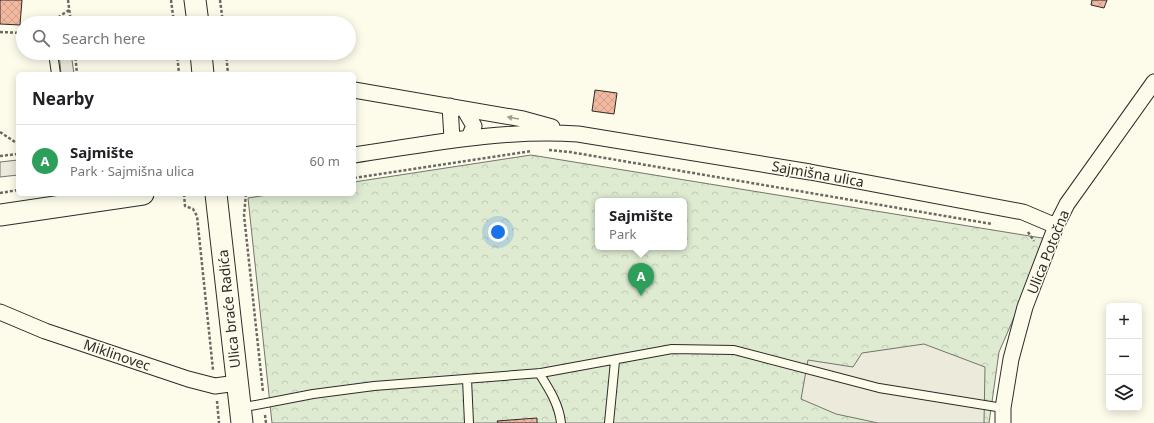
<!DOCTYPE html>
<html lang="en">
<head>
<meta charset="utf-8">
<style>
	body { margin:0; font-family:"Noto Sans",sans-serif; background:#f2f2f2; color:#202124 }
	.controls { position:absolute; right:12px; bottom:12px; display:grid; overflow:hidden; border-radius:6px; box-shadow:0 2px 10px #0003 }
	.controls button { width:36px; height:36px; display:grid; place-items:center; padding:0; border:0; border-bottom:1px solid #e0e0e0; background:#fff; color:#202124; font:20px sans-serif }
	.you { position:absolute; left:498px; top:232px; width:14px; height:14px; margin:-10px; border:3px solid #fff; border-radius:50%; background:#1a73e8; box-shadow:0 0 0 6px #1a73e833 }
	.badge { display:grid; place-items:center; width:26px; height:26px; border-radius:50%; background:#db2777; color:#fff; font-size:13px; font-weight:700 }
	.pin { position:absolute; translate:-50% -33px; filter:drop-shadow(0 1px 2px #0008) }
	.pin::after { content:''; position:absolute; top:21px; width:14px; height:12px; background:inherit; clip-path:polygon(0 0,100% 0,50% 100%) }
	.popup { position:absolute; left:595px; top:198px; width:92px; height:52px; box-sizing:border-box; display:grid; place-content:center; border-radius:6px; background:#fff; filter:drop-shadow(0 1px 3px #0005); font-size:13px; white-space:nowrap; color:#757577 }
	.popup b { font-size:15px; color:#202124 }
	.popup::after { content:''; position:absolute; left:50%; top:100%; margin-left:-8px; border:8px solid transparent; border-top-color:#fff }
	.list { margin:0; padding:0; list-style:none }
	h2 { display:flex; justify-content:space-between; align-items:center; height:52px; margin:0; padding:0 16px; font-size:17px }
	h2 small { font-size:13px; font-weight:400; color:#757577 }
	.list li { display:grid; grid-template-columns:26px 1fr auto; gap:12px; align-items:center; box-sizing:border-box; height:72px; padding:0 16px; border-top:1px solid #e0e0e0 }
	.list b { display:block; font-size:15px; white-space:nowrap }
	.list p { margin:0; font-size:13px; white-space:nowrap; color:#757577 }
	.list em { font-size:13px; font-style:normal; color:#757577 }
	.icon { flex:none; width:22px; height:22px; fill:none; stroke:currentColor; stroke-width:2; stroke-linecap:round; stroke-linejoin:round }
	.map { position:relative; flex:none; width:1154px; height:423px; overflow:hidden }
	.search { position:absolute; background:#fff; box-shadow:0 2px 10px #0003; left:16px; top:16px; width:340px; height:44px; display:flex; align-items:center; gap:10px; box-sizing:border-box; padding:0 14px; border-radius:22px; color:#757577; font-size:15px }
	.panel { position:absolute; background:#fff; box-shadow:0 2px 10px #0003; left:16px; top:72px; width:340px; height:124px; border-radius:6px }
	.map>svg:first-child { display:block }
	.park { fill:url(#park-crowns); stroke:#74746e; fill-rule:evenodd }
	.parking { fill:#eceadb; stroke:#74746e }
	.building { fill:url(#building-cross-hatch); stroke:#2b2b2b }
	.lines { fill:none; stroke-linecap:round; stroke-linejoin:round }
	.service-casing { stroke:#2b2b2b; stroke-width:10 }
	.minor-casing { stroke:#2b2b2b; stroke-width:17 }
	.secondary-casing { stroke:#2b2b2b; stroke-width:23 }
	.path { stroke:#6a6964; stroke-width:2.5; stroke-dasharray:3 2; stroke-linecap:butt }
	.service { stroke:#fdfbea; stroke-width:8 }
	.minor { stroke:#fdfbea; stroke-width:15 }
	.secondary { stroke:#fdfbea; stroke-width:21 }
	.oneway { fill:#9e9d94 }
	.labels { text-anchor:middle; stroke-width:3; stroke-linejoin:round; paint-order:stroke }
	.street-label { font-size:14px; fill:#2b2b2b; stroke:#fdfbea }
</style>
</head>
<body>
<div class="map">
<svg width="1154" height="423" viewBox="0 0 1154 423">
	<defs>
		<pattern id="park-crowns" width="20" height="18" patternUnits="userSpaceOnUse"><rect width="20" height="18" fill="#deebd1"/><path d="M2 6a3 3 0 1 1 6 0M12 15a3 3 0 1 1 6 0" fill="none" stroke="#bfcab4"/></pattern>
		<pattern id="building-cross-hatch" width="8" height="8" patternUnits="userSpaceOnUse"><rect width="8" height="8" fill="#f2b8a0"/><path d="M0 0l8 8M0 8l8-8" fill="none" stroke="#d09e8a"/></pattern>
	</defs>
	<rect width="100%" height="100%" fill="#fdfbea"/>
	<path class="park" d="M531,155l517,84 -49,113 -10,71h-717l-24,-225 26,-4h80v-12zM598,201h86v46h-86z"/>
	<path class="parking" d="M59,53h12l3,21h-13z
		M18,160v15l-18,2v-15z
		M924,344l61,23 -1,56h-106l-42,-9 -35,-15 7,-39 45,7 9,-14z"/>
	<path class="building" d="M0,0h22l-2,25 -20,-1z
		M1092,0h15l-3,8 -13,-3z
		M595,90l22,3 -3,21 -22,-3z
		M537,418v5h-39l-1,-2z"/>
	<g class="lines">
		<defs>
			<path id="service" d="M53,53l3,21
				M539,373c10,16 20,31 22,50
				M467,379l2,44
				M240,408l73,-14 61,-8 167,-13 131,-24 62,1 145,38 124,20
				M609,423l6,-62"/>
			<path id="minor" d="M354,90l169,29 29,8
				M450,106l2,33
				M464,109l10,17 -5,11
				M354,155c74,-11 148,-26 224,-21l232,38 213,40 33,14
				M0,312l45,19 143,48 27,7 22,-3
				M1003,423v-15l8,-49 14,-52 31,-81 11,-22 87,-122"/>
			<path id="secondary" d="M195,0l3,23
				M201,53l2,21
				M216,194l26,229
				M0,215l143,-21"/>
		</defs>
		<use href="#service" class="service-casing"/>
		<use href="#minor" class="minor-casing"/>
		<use href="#secondary" class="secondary-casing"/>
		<path class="path" d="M68,0l3,23
			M171,0l3,23
			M220,0l3,23
			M50,23l19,-13
			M0,32l23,1
			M75,53l2,21
			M177,53l2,21
			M226,53l2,21
			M0,132l18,12
			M549,150l21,2 422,72
			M0,156l18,-2
			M354,178l178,-27
			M0,193l18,-3
			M184,194l1,12 8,3 4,7 16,154
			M246,194l-2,21 19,177
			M1028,232l6,9
			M217,401l2,22
			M265,415l1,8"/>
		<use href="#service" class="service"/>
		<use href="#minor" class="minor"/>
		<use href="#secondary" class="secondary"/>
	</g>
	<defs><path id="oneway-solid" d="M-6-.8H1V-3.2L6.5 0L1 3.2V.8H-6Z"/></defs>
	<use class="oneway" href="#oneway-solid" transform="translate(513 118) rotate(-170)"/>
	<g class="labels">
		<g class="street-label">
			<text transform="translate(818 174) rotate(10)" y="5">Sajmišna ulica</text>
			<text transform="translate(1048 252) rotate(-68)" y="5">Ulica Potočna</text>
			<text transform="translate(229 309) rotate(-96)" y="5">Ulica braće Radića</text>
			<text transform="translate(117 355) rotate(19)" y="5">Miklinovec</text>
		</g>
	</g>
</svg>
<div class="controls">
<button>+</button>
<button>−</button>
<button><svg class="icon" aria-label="layers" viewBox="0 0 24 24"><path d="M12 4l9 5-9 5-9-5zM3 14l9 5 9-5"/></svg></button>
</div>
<div class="you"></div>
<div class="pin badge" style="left:641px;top:296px;background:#2e9e5b">A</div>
<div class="popup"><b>Sajmište</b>Park</div>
<div class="search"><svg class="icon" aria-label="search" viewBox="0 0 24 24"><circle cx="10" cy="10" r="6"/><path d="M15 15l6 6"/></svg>Search here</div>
<section class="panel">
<h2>Nearby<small></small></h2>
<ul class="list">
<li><span class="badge" style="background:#2e9e5b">A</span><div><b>Sajmište</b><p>Park · Sajmišna ulica</p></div><em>60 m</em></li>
</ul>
</section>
</div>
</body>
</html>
